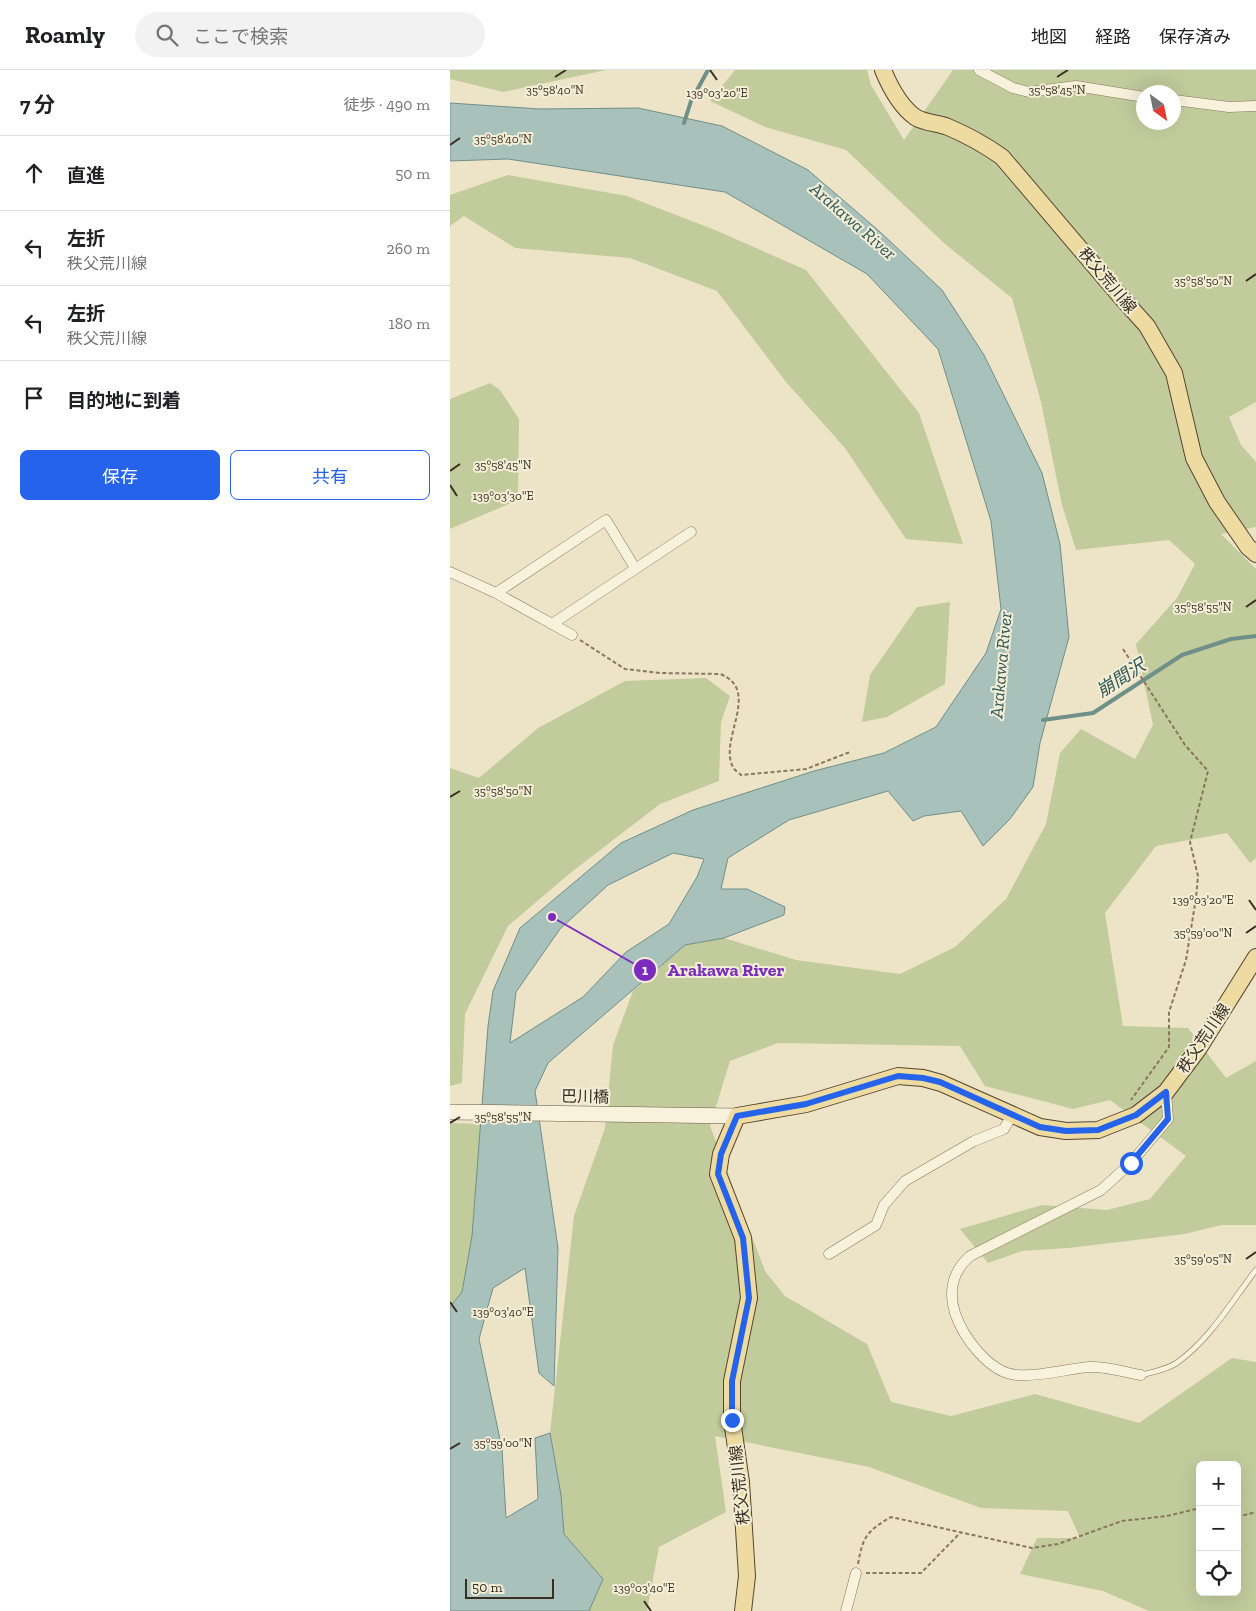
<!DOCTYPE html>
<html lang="ja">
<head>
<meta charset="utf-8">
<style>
	body { margin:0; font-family:"Zilla Slab","Noto Sans JP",serif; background:#f2f2f2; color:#202124 }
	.controls { position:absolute; right:15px; bottom:15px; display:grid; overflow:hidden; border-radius:8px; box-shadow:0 5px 20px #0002 }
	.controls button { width:45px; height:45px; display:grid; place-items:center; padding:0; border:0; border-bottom:1px solid #e0e0e0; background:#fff; color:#202124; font:25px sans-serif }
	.compass { position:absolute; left:686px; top:15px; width:45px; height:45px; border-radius:50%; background:#fff; box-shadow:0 5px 20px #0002; rotate:147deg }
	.scale { position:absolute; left:15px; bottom:12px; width:89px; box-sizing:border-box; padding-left:5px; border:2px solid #392e21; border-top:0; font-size:14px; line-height:18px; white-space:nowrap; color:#392e21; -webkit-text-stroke:4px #f4eed7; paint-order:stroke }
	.stop { position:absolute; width:15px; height:15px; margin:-11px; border:4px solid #2563eb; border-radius:50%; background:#fff }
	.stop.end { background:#2563eb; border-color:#fff; box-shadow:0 1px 5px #0008 }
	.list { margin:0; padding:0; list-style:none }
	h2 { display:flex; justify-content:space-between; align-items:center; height:65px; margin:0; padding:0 20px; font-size:21px }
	h2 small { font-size:16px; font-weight:400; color:#757577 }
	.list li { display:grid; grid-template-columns:32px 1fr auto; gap:15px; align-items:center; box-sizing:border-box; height:75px; padding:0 20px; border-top:1px solid #e0e0e0 }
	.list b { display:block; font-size:19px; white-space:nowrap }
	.list p { margin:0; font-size:16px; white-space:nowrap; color:#757577 }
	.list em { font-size:16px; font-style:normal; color:#757577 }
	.actions { display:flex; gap:10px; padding:15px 20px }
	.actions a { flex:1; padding:11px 0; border:1px solid #2563eb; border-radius:8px; text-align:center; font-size:18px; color:#2563eb }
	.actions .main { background:#2563eb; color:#fff }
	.icon { flex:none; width:28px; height:28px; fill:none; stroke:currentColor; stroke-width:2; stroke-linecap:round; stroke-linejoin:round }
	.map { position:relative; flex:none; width:806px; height:1541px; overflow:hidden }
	header { display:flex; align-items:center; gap:30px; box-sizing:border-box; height:70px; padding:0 25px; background:#fff; border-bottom:1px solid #e0e0e0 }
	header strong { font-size:24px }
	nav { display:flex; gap:28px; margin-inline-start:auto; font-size:18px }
	.search { width:350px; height:45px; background:#f2f2f2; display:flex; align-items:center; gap:12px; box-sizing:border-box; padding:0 18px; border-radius:28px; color:#757577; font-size:19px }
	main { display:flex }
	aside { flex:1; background:#fff }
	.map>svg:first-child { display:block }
	.green { fill:#c2cb9c; fill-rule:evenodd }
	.water { fill:#a9c1bb; stroke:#6f8f89; fill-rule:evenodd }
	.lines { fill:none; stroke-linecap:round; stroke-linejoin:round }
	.stream { stroke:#6f8f89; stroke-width:4 }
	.lane-casing { stroke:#88775e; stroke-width:6 }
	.street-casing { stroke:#88775e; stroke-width:11 }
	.secondary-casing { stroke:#6a5841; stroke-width:16 }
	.primary-casing { stroke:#564531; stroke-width:18 }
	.path { stroke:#88775e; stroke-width:2; stroke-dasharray:4 2.5; stroke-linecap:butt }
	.lane { stroke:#f8f1db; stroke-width:5 }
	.street { stroke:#f8f1db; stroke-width:10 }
	.secondary { stroke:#f8f1db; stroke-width:15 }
	.primary { stroke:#eddba2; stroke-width:16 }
	.route { stroke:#2563eb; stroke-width:6 }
	.ticks { fill:none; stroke:#392e21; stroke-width:2 }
	.labels { text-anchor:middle; stroke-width:4; stroke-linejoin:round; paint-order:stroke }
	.street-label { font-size:16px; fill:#392e21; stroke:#f4eed7 }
	.water-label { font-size:18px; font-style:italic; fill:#315858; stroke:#f4eed7 }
	.ticks-label { font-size:12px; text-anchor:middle; fill:#392e21; stroke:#f4eed7; stroke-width:4; stroke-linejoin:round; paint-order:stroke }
	.leader { fill:none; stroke:#7b2cbf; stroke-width:2 }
	.callout-dot { fill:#7b2cbf; stroke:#f4eed7; stroke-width:2 }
	.mark-label { font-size:15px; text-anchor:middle; font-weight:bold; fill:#fff }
	.callout-label { font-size:18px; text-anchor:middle; font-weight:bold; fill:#7b2cbf; stroke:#f4eed7; stroke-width:4; stroke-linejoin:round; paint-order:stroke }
</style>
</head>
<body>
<header>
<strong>Roamly</strong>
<div class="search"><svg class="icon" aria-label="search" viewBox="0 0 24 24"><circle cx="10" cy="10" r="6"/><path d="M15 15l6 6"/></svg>ここで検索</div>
<nav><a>地図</a><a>経路</a><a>保存済み</a></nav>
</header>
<main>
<aside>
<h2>7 分<small>徒歩 · 490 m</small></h2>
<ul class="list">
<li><svg class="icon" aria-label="ahead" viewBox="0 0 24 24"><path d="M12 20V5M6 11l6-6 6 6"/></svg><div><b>直進</b></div><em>50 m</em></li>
<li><svg class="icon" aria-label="left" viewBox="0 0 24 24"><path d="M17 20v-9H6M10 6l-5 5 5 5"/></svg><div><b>左折</b><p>秩父荒川線</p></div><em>260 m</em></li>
<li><svg class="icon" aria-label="left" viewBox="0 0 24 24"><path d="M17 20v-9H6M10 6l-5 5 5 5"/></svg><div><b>左折</b><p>秩父荒川線</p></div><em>180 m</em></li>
<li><svg class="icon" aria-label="arrive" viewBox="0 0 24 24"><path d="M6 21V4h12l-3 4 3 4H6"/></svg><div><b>目的地に到着</b></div></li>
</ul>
<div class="actions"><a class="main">保存</a><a>共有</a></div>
</aside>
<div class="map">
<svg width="806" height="1541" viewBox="0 0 806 1541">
	<rect width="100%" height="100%" fill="#ede4c8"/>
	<path class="green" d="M0,0h156l-103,22 -53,-13z
		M285,0h132l4,15 33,55 49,-70h303v332l-27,15 12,28 15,17v65l-35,7 35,35v289l-6,5 -23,-30 -71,13 -51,67 18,113 65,2 38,50 30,-17v164h-35l-36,9 -116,14 -47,3 -34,12 -28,-34 82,-24 65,5 43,-11 36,-43 -76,-56 -37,9 -88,-23 -25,-40 -182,-3 -48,18 -20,65 55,145 20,25 82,48 24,58 60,14 84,-22 104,29 93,-65 24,4v249h-107l-46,-20 -83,-17 17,-36h43l-12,-27 -87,-3 -112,-41 -154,-31 11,76 -67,35 -12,64h-58l14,-32 -39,-45 -4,-44 -10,-57 24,-217 31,-88 8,-83 20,-54 52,-46 39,-7 72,22 104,14 55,-27 51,-48 40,-75 14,-71 21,-24 54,30 18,-34 -17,-81 41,-46 18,-34 -26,-24 -93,10 -14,-45 -21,-103 -29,-104 -67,-54 -99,-94 -81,-23 -55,-26zM694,22h30v30h-30zM750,1395h37v127h-37z
		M58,105l119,21 88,34 91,40 113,143 44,131 -57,-5 -61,-91 -59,-66 -69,-91 -87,-33 -115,-10 -51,-32 -14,10v-31z
		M40,313l10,7 19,29 -1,81 -68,29v-130z
		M500,532l-5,82 -58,33 -25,5 8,-47 47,-68z
		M256,608l24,18 -9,26 -2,59 -59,23 -91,70 -61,52 -43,88 -3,69 -12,3v-318l29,10 59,-50 87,-47z
		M0,1053l31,1 -9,112 -10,56 -12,15z"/>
	<path class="water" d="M0,33l90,6 98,-1 84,18 86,44 71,61 63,59 42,65 58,118 18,71 9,93 -29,106 -7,44 -23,32 -27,27 -22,-35 -37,5 -11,5 -25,-30 -99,29 -61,38 -7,31h26l38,18 -1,8 -60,23 -39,7 -137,118 -13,28 23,157 -4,138 -15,-13 -14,-105 -32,20 -14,51 23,110 4,69 32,-19 -3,-61 15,-5 11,62 3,39 39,45 -14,32h-139v-304l12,-15 10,-56 16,-210 5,-35 27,-63 101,-85 72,-33 121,-39 70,-18 52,-26 50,-74 15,-44 -10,-88 -53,-172 -71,-75 -142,-82 -217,-33 -58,2zM223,783l31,6 -7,18 -28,47 -43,28 -43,45 -73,46 6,-51 44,-63 48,-44z"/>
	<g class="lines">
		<path class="stream" d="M234,53l7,-22 17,-31
			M593,650l50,-7 89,-58 49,-16 25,-3"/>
		<defs>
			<path id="lane" d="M691,1305c13,-3 27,-6 37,-13 33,-24 54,-61 78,-92"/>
			<path id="street" d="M529,0l34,18 16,4 47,-6 68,11
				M724,30l55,7 27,-1
				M0,502l46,21 76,42
				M46,523l110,-73 29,48
				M102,554l139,-92
				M379,1184l47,-29 8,-20 21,-24 69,-40 30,-12 8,-14
				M691,1305c-16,-3 -36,-9 -52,-8 -24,2 -49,10 -72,8 -28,-2 -54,-38 -62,-62 -7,-22 -2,-42 15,-57l131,-66 30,-27 37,-44 -2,-27
				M396,1541l10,-38"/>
			<path id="secondary" d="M0,1042l287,4"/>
			<path id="primary" d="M433,0c7,17 17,36 32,47 9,6 23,6 33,10 19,8 37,18 54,30l119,140 26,29 27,47 20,85 23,44 31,45 8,7
				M293,1541l4,-35 -6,-94 -9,-62v-39l17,-83 -6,-60 -25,-64 3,-20 16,-38 69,-12 92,-28 25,2 18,5 99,44 26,4 32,-1 38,-15 30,-23 33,-44 57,-91"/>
		</defs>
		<use href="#lane" class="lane-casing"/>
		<use href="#street" class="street-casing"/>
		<use href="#secondary" class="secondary-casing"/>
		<use href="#primary" class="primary-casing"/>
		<path class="path" d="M130,570l45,29 35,4 60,1c42,16 -2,66 13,93 1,3 6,6 8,8l65,-6 44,-17
			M673,579l62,96 23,26 -18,71 8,34 -2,22 -10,62 -17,52v35l-38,53
			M787,1447l19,-5
			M408,1494c5,-28 9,-33 33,-47l141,31 26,-4 64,-23 45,-5 33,-8
			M416,1503h55l40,-41"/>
		<use href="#lane" class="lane"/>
		<use href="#street" class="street"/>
		<use href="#secondary" class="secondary"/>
		<use href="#primary" class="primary"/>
	</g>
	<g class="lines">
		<path class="route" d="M282,1350v-39l17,-83 -6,-60 -25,-64 3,-20 16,-38 69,-12 92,-28 25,2 17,4 100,45 26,4 32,-1 38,-15 30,-23 2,27 -37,44"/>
	</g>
	<path class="ticks" d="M260,0l7,10M105,7l11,-7M607,7l11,-7M0,75l10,-7M796,211l10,-7M0,401l10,-7M0,415l7,11M796,537l10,-7M0,727l10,-6M799,830l7,10M796,863l10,-7M0,1053l10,-6M796,1189l10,-7M0,1232l7,10M0,1379l10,-6M194,1531l7,10"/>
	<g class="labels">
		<g class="street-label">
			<text transform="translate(658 210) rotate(50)" y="6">秩父荒川線</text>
			<text transform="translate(753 968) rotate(-56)" y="6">秩父荒川線</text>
			<text transform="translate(135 1026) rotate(1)" y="6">巴川橋</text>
			<text transform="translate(289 1415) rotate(-96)" y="6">秩父荒川線</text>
		</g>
		<g class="water-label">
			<text transform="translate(403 151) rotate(41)" y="6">Arakawa River</text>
			<text transform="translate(551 595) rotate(-85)" y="6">Arakawa River</text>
			<text transform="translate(671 608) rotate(-33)" y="6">崩間沢</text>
		</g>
	</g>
	<g class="ticks-label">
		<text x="105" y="24">35°58'40"N</text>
		<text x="607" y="24">35°58'45"N</text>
		<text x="267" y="27">139°03'20"E</text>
		<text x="53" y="73">35°58'40"N</text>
		<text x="753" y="215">35°58'50"N</text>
		<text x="53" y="399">35°58'45"N</text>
		<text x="53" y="430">139°03'30"E</text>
		<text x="753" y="541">35°58'55"N</text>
		<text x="53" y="725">35°58'50"N</text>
		<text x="753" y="834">139°03'20"E</text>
		<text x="753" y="867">35°59'00"N</text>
		<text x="53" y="1051">35°58'55"N</text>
		<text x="753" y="1193">35°59'05"N</text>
		<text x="53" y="1246">139°03'40"E</text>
		<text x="53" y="1377">35°59'00"N</text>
		<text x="194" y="1522">139°03'40"E</text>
	</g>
	<path class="leader" d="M102 847L195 900"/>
	<g class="callout-dot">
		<circle cx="102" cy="847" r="5"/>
		<circle cx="195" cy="900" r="12"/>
	</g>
	<g class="mark-label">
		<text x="195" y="905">1</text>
	</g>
	<g class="callout-label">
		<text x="276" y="906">Arakawa River</text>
	</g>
</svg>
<div class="controls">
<button>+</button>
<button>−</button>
<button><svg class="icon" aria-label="locate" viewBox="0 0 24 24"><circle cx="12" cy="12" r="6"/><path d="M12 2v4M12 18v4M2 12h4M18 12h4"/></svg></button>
</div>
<svg class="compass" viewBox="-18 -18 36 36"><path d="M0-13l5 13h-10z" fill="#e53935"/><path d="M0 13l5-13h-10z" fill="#757577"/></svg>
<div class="scale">50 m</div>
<div class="stop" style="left:681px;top:1093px"></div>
<div class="stop end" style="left:282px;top:1350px"></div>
</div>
</main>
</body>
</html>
